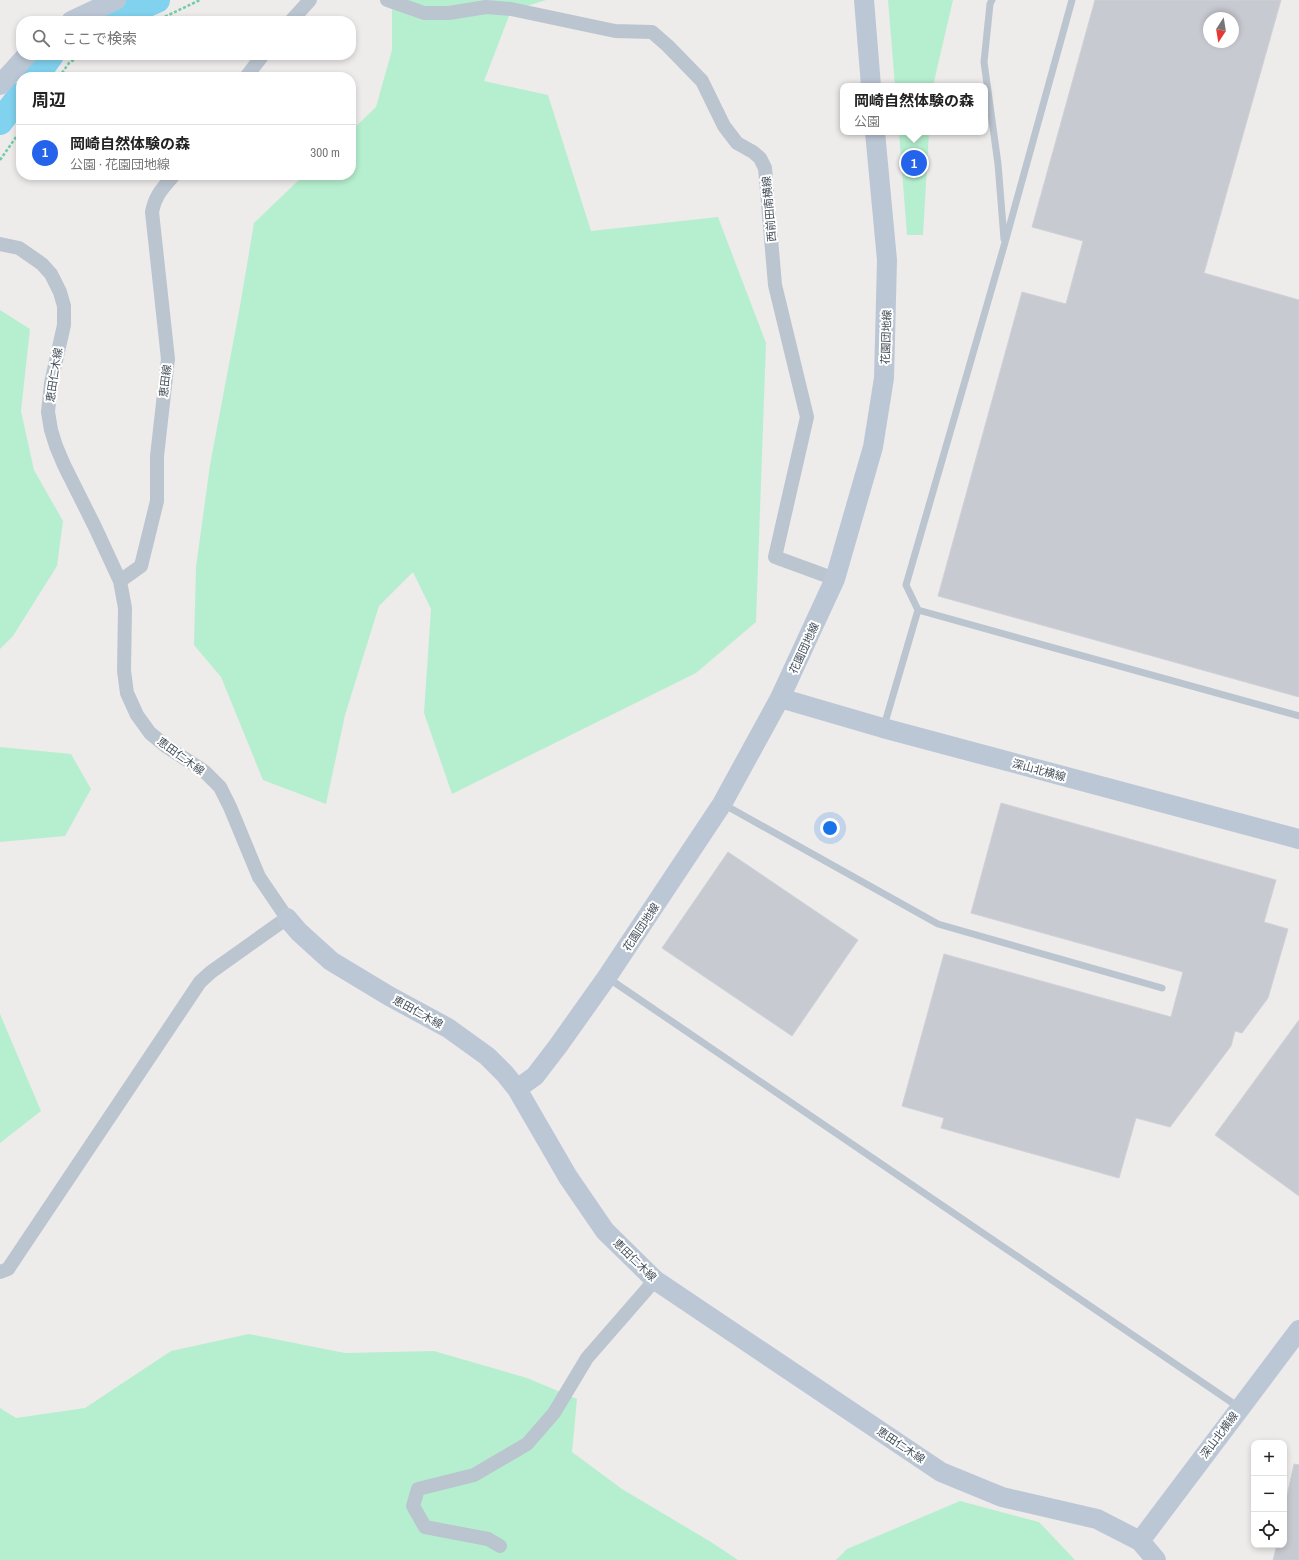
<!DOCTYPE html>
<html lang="ja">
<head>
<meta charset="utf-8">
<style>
	body { margin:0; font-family:"Archivo Narrow","Noto Sans JP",sans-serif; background:#f6f6f6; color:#222 }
	.controls { position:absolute; right:12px; bottom:12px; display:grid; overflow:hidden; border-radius:8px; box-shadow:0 2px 6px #0003 }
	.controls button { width:36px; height:36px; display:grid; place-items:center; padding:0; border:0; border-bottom:1px solid #e0e0e0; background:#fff; color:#222; font:20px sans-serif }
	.compass { position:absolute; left:1203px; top:12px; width:36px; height:36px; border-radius:50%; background:#fff; box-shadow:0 2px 6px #0003; rotate:192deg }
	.you { position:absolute; left:830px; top:828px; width:14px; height:14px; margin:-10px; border:3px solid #fff; border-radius:50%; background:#1a73e8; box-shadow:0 0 0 6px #1a73e833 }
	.badge { display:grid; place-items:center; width:26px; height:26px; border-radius:50%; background:#2563eb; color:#fff; font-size:13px; font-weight:700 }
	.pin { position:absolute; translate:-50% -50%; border:2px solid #fff; box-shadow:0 1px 4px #0006 }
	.popup { position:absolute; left:840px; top:83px; width:148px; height:52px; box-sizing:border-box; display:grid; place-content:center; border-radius:8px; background:#fff; filter:drop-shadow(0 1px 3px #0005); font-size:13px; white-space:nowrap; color:#767676 }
	.popup b { font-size:15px; color:#222 }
	.popup::after { content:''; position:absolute; left:50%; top:100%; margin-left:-8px; border:8px solid transparent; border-top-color:#fff }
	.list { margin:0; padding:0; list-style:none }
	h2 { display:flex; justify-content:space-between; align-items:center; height:52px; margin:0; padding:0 16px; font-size:17px }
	h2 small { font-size:13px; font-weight:400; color:#767676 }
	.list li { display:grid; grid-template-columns:26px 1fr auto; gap:12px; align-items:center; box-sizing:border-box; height:56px; padding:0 16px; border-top:1px solid #e0e0e0 }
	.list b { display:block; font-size:15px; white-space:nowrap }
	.list p { margin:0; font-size:13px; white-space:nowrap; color:#767676 }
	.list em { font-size:13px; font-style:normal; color:#767676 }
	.icon { flex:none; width:22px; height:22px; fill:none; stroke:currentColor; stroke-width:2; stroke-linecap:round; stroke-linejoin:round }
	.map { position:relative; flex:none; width:1299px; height:1560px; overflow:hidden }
	.search { position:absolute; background:#fff; box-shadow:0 2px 6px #0003; left:16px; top:16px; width:340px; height:44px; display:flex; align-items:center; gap:10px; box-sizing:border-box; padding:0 14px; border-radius:16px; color:#767676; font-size:15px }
	.panel { position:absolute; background:#fff; box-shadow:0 2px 6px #0003; left:16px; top:72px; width:340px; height:108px; border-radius:16px }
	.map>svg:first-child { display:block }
	.green { fill:#b6efcf }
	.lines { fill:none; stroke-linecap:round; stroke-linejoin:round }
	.river { stroke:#81d2ee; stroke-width:26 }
	.building { fill:#c8cad1; stroke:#cfd1d7; fill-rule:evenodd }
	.path { stroke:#6dcea3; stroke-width:2.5; stroke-dasharray:3 2; stroke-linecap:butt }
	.lane { stroke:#bbc5cf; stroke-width:7 }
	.street { stroke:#bbc5cf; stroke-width:14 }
	.secondary { stroke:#bcc7d6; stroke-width:20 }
	.labels { text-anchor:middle; stroke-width:4; stroke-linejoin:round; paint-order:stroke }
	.street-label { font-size:11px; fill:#434e59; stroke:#fff }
</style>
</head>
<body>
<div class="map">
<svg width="1299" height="1560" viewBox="0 0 1299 1560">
	<rect width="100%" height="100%" fill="#eeebeb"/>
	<path class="green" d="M392,0h154l-35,11 -27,70 64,14 43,136 127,-14 48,126 -10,279 -60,51 -244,121 -28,-81 7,-104 -18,-37 -34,34 -34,109 -19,89 -63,-24 -42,-103 -27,-32 2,-78 14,-102 30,-159 14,-83 50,-48h47v-44l25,-24 16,-57z
		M888,0h65l-20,86h-38z
		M899,132h30l-6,103h-16z
		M0,310l30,19 -9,82 13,59 29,51 -6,45 -44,70 -13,13z
		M0,747l71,7 20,35 -26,47 -65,6z
		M0,1014l41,97 -41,32z
		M249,1334l96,19 89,-2 93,27 50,21 -5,53 50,37 89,53 27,18h-738v-152l16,10 69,-10 86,-57z
		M960,1501l79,21 36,38h-239l11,-11z"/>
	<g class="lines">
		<path class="river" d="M110,21l47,-21
			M35,77l16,-22
			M0,122l21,-27"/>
	</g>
	<path class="building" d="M1095,0h186l-77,273 95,27v397l-361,-101 84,-304 44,12 17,-63 -51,-14zM1209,18h24v24h-24z
		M1001,803l275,77 -12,42 24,7 -20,69 -26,35 -7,-2 -4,15 -61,81 -34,-9 -17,60 -178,-50 3,-10 -42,-12 42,-152 227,63 12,-45 -212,-59z
		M728,852l130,88 -66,96 -130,-88z
		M1299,1020v176l-84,-61z
		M1294,1464l5,1v95h-26l4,-15h7v-35z"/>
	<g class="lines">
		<path class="path" d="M156,21l44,-21
			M59,77l10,-14 12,-8
			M0,160l21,-30"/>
		<path class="lane" d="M992,0l-2,4 -6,58 14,102 6,75
			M1072,0l-68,246 -98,339 12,25 381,106
			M884,726l34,-116
			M723,804l215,120 224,64
			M608,978l632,430"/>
		<path class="street" d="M387,0l37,13h25l37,-6 25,2 104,22 37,1 16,14 34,35 22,45 13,17 16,9 7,6 5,10 10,117 32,132 -32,140 60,22
			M291,21l19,-21
			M246,77l17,-22
			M0,244l19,4 23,16 9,10 9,18 4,14v19l-13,58 -3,29 3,18 5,16 8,19 31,62 25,54 5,27 -1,63 3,22 10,22 13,18 17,14 37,24 16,16 10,20 29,70 28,41 -76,54 -11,10 -192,287 -8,3
			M120,581l21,-15 16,-65v-45l11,-97 -16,-147c3,-17 11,-24 22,-37
			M500,1546l-12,-7 -63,-12 -12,-21 5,-17 56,-14 53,-31 27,-31 33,-55 68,-78"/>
		<path class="secondary" d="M864,0l7,86
			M71,21l45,-21
			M0,85l27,-30
			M780,698l103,30 416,111
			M287,918l12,14 32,29 58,35 59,32 39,28 18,18 12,15 51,88 37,54 50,49 286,192 61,25 95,22 43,22 16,19
			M517,1089l18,-13 23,-30 49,-69 115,-173 58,-106 55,-119 38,-132 11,-69 3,-118 -12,-128
			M1140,1541l159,-211"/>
	</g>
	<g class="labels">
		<g class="street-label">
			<text transform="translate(769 209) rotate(-95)" y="4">西前田南横線</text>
			<text transform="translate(886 337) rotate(-88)" y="4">花園団地線</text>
			<text transform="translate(54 375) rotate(-81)" y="4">恵田仁木線</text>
			<text transform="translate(165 381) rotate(-83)" y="4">恵田線</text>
			<text transform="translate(804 648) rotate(-65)" y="4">花園団地線</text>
			<text transform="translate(181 756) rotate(36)" y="4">恵田仁木線</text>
			<text transform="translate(1039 770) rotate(15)" y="4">深山北横線</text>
			<text transform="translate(641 927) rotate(-56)" y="4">花園団地線</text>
			<text transform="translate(418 1012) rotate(29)" y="4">恵田仁木線</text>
			<text transform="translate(635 1260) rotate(44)" y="4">恵田仁木線</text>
			<text transform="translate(1219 1435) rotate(-53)" y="4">深山北横線</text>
			<text transform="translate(901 1445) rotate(34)" y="4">恵田仁木線</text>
		</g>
	</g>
</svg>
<div class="controls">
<button>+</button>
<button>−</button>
<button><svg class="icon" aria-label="locate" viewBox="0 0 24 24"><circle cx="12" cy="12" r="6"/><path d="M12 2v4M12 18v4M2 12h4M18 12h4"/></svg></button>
</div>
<svg class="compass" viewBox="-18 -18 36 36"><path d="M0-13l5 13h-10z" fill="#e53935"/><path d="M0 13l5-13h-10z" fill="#767676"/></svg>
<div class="you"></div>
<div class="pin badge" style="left:914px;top:163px">1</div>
<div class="popup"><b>岡崎自然体験の森</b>公園</div>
<div class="search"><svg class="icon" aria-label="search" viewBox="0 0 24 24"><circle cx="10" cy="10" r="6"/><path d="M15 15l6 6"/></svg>ここで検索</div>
<section class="panel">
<h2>周辺<small></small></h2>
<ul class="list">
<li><span class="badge">1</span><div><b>岡崎自然体験の森</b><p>公園 · 花園団地線</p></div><em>300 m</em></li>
</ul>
</section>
</div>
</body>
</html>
